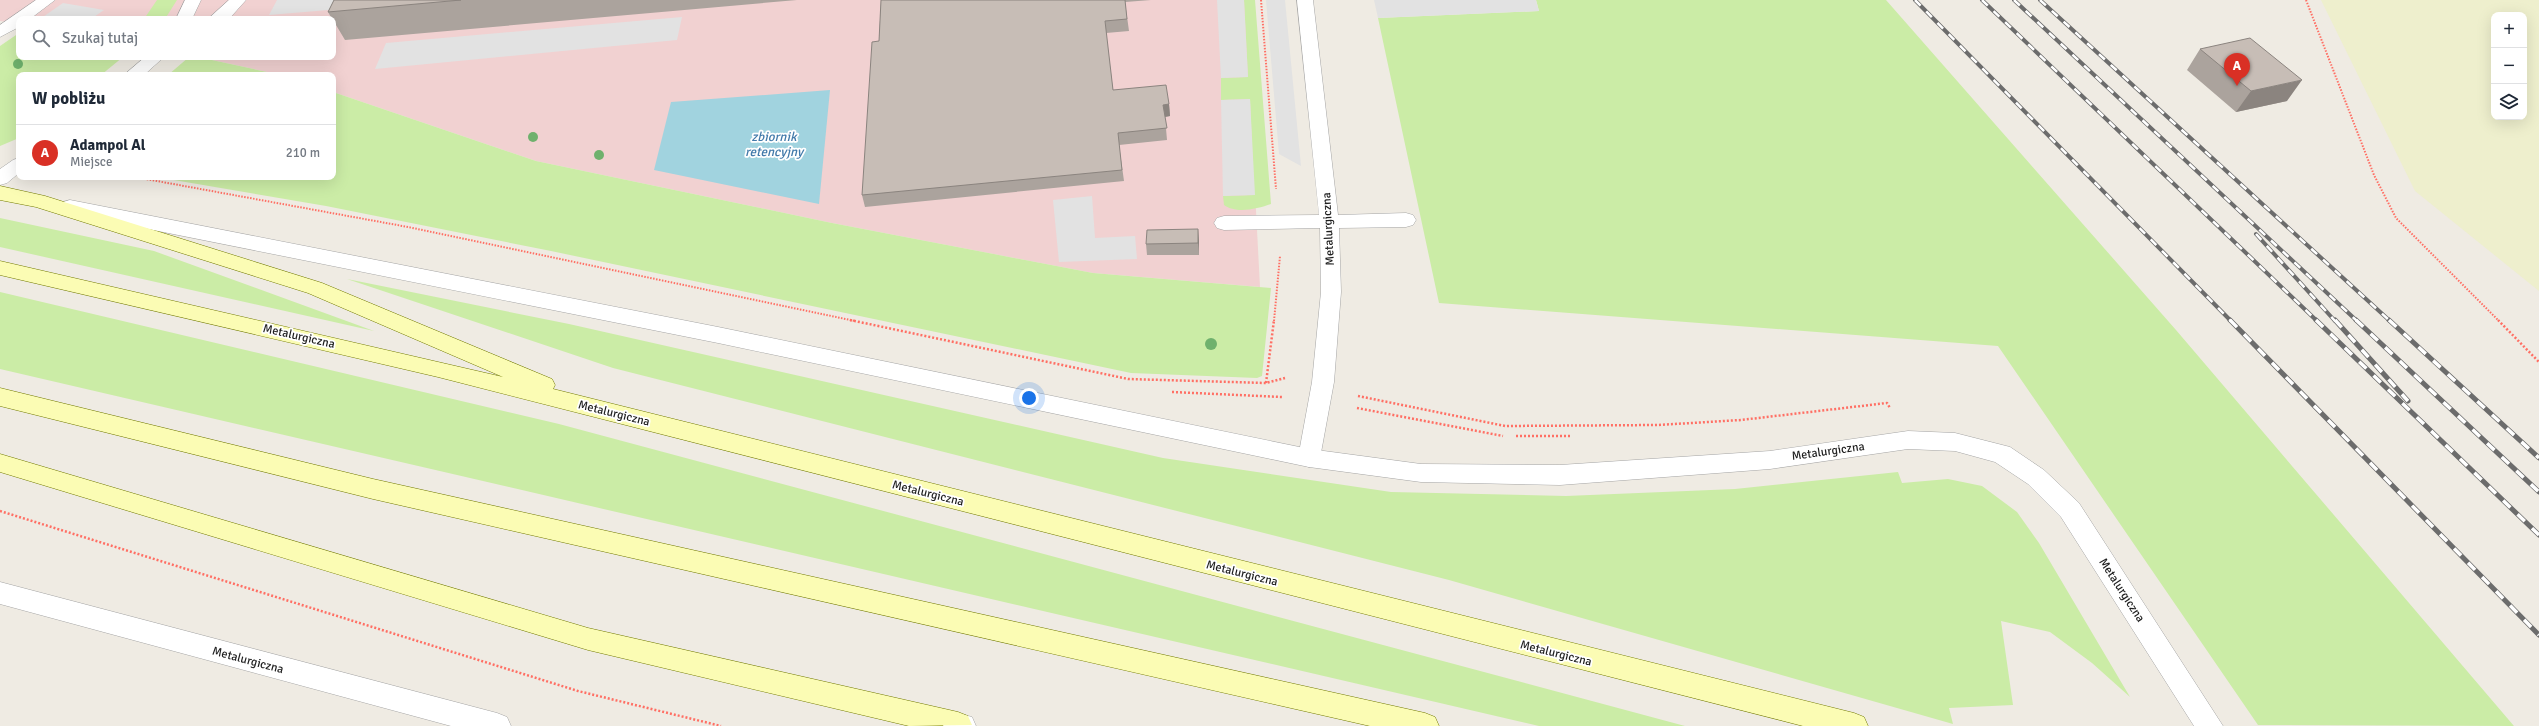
<!DOCTYPE html>
<html lang="pl">
<head>
<meta charset="utf-8">
<style>
	body { margin:0; font-family:Signika,sans-serif; background:#f2f2f3; color:#1f2937 }
	.controls { position:absolute; right:12px; top:12px; display:grid; overflow:hidden; border-radius:8px; box-shadow:0 4px 16px #0002 }
	.controls button { width:36px; height:36px; display:grid; place-items:center; padding:0; border:0; border-bottom:1px solid #e0e1e3; background:#fff; color:#1f2937; font:20px sans-serif }
	.you { position:absolute; left:1029px; top:398px; width:14px; height:14px; margin:-10px; border:3px solid #fff; border-radius:50%; background:#1a73e8; box-shadow:0 0 0 6px #1a73e833 }
	.badge { display:grid; place-items:center; width:26px; height:26px; border-radius:50%; background:#d93025; color:#fff; font-size:13px; font-weight:700 }
	.pin { position:absolute; translate:-50% -33px; filter:drop-shadow(0 1px 2px #0008) }
	.pin::after { content:''; position:absolute; top:21px; width:14px; height:12px; background:inherit; clip-path:polygon(0 0,100% 0,50% 100%) }
	.list { margin:0; padding:0; list-style:none }
	h2 { display:flex; justify-content:space-between; align-items:center; height:52px; margin:0; padding:0 16px; font-size:17px }
	h2 small { font-size:13px; font-weight:400; color:#747a83 }
	.list li { display:grid; grid-template-columns:26px 1fr auto; gap:12px; align-items:center; box-sizing:border-box; height:56px; padding:0 16px; border-top:1px solid #e0e1e3 }
	.list b { display:block; font-size:15px; white-space:nowrap }
	.list p { margin:0; font-size:13px; white-space:nowrap; color:#747a83 }
	.list em { font-size:13px; font-style:normal; color:#747a83 }
	.icon { flex:none; width:22px; height:22px; fill:none; stroke:currentColor; stroke-width:2; stroke-linecap:round; stroke-linejoin:round }
	.map { position:relative; flex:none; width:2539px; height:726px; overflow:hidden }
	.search { position:absolute; background:#fff; box-shadow:0 4px 16px #0002; left:16px; top:16px; width:320px; height:44px; display:flex; align-items:center; gap:10px; box-sizing:border-box; padding:0 14px; border-radius:8px; color:#747a83; font-size:15px }
	.panel { position:absolute; background:#fff; box-shadow:0 4px 16px #0002; left:16px; top:72px; width:320px; height:108px; border-radius:8px }
	.map>svg:first-child { display:block }
	.commercial { fill:#f1d1d1 }
	.farmland { fill:#eeefcd; fill-rule:evenodd }
	.grass { fill:#cbeca6 }
	.parking { fill:#e2e2e2 }
	.water { fill:#a1d3df }
	.lines { fill:none; stroke-linecap:round; stroke-linejoin:round }
	.service-casing { stroke:#a5a5a5; stroke-width:1 }
	.minor-casing { stroke:#a5a5a5; stroke-width:1 }
	.secondary-casing { stroke:#717900; stroke-width:1 }
	.path-far1 { stroke:#ff6f64; stroke-width:2; stroke-dasharray:1.5 1.5; stroke-linecap:butt }
	.path { stroke:#ff6f64; stroke-width:2.5; stroke-dasharray:2 2; stroke-linecap:butt }
	.service { fill:#fff; fill-rule:evenodd }
	.minor { fill:#fff; fill-rule:evenodd }
	.secondary { fill:#fbfcb4; fill-rule:evenodd }
	.rail-far1-casing { stroke:#6c6c6c; stroke-width:4 }
	.rail-casing { stroke:#6c6c6c; stroke-width:5 }
	.rail-far1 { stroke:#fff; stroke-width:2.5; stroke-dasharray:8; stroke-linecap:butt }
	.rail { stroke:#fff; stroke-width:3.5; stroke-dasharray:10; stroke-linecap:butt }
	.tree { fill:#6fb16d }
	.wall { fill:#aba39d }
	.shaded-wall { fill:#8b847f }
	.building { fill:#c7bdb6; stroke:#8b847f }
	.labels { text-anchor:middle; stroke-width:3.5; stroke-linejoin:round; paint-order:stroke }
	.street-label { font-size:12px; fill:#1e1e1e; stroke:#fff }
	.water-label { font-size:13px; font-style:italic; fill:#427aaa; stroke:#fff }
</style>
</head>
<body>
<div class="map">
<svg width="2539" height="726" viewBox="0 0 2539 726">
	<rect width="100%" height="100%" fill="#efebe3"/>
	<path class="commercial" d="M0,0h1245l15,287 -167,-14 -261,-50 -296,-62 -203,-69v-17h-52l-83,-18h135v-38h-314v5l-19,-3z"/>
	<path class="farmland" d="M2321,0h218v291l-124,-100zM2494,15h30v102h-30z"/>
	<path class="grass" d="M157,0h20l-12,19h-21z
		M1244,0h11l16,204c-14,5 -35,10 -47,1l-1,-9 31,-1 -4,-96 -29,1v-22l27,-1z
		M1536,0h350l290,330 338,396 -256,-1 -260,-379 -559,-43 -61,-285 161,-7z
		M19,33v24h104l-22,18h-82v63l-19,8v-100z
		M189,57h9l83,18h-113z
		M333,92l203,69 296,62 261,50 178,15 -9,88 -5,2 -126,-5 -580,-122 -225,-45 -170,-29h177z
		M0,218l154,33 220,80 -374,-84z
		M347,279l222,45 594,134 228,34 175,4 169,-7 163,-17 4,11 46,-4 34,7 35,26 22,31 91,154 -38,-34 -42,-31 -49,-11 12,84 -64,3 4,16 -504,-144 -836,-212z
		M0,292l559,132 1126,302h-146l-1539,-357z"/>
	<path class="parking" d="M277,0h78l-3,8 -83,7z
		M1217,0h27l4,77 -27,1z
		M1266,0h19l16,166 -22,-12z
		M1374,0h162l3,11 -161,7z
		M63,3l41,7 -13,9h-51z
		M682,17l-5,23 -302,29 11,-26z
		M1250,99l5,96 -32,1 -2,-96z
		M1092,196l3,42 40,-2 2,23 -78,3 -6,-62z"/>
	<path class="water" d="M830,90l-11,114 -165,-34 17,-68z"/>
	<g class="lines">
		<defs>
			<path id="service" d="M36,0h19l-25,19h-11v8l-19,10v-12z
				M185,0h16l-9,19h-16z
				M229,0h17l-17,19h-21z
				M1297,0h16l25,215 68,-2 7,2 3,5 -3,5 -7,2 -67,1 2,64 -7,90 -14,76 -3,6 -8,3 -8,-3 -3,-6 14,-76 9,-90 -1,-64 -96,2 -7,-2 -3,-5 3,-5 7,-2 95,-1z
				M145,57h19l-20,18h-20z
				M19,158v15l-12,10 -7,2v-16l13,-9z"/>
			<path id="minor" d="M70,200l648,127 591,122 112,15 139,1 210,-14 138,-20 47,2 55,14 34,23 35,33 144,223h-29l-133,-209 -33,-33 -33,-22 -40,-11 -47,-2 -138,20 -210,16 -139,-3 -112,-15 -591,-124 -655,-131 -3,-5 3,-5z
				M0,582l497,131 10,4 4,9h-60l-451,-122z
				M957,713l15,4 4,9h-33l4,-9z"/>
			<path id="secondary" d="M0,186l45,10 277,87 230,96 3,6 -2,4 1301,324 10,4 4,9h-65l-1365,-349 -438,-102v-14l503,116 -195,-84 -272,-86 -36,-7z
				M0,388l373,91 1052,234 10,4 4,9h-69l-997,-227 -373,-93z
				M0,454l588,174 370,84 10,4 4,9 -63,1 -321,-76 -588,-178z"/>
		</defs>
		<use href="#service" class="service-casing"/>
		<use href="#minor" class="minor-casing"/>
		<use href="#secondary" class="secondary-casing"/>
		<path class="path-far1" d="M1261,0l15,189
			M2306,0l68,175 22,43 103,103
			M135,177l273,50 447,94
			M1274,321l6,-65"/>
		<path class="path" d="M850,320l278,59 138,4 19,-5
			M2498,320l41,42
			M1266,383l8,-63
			M1172,392l110,5
			M1358,396l147,30 153,-1 83,-5 146,-17 3,5
			M1357,408l146,28
			M1516,436h55
			M0,511l578,180 143,35"/>
		<use href="#service" class="service"/>
		<use href="#minor" class="minor"/>
		<use href="#secondary" class="secondary"/>
		<defs>
			<path id="rail-far1" d="M1915,0l316,321
				M1982,0l335,321
				M2014,0l343,321
				M2040,0l350,321
				M2256,234l79,87"/>
			<path id="rail" d="M2230,320l309,315
				M2316,320l223,215
				M2335,320l73,81
				M2356,320l183,172
				M2389,320l150,138"/>
		</defs>
		<use href="#rail-far1" class="rail-far1-casing"/>
		<use href="#rail" class="rail-casing"/>
		<use href="#rail-far1" class="rail-far1"/>
		<use href="#rail" class="rail"/>
	</g>
	<g class="tree">
		<circle cx="18" cy="64" r="5"/>
		<circle cx="533" cy="137" r="5"/>
		<circle cx="599" cy="155" r="5"/>
		<circle cx="1211" cy="344" r="6"/>
	</g>
	<path class="wall" d="M334,0h463l-452,40 -12,-20v-1h-1l-4,-7z
		M881,0h270l-26,2 4,29 -23,2 7,57 56,14 1,12 -5,1 2,23 -48,5 5,36 -259,26 -3,-12 17,-154z
		M2200,49l87,52 -51,11 -49,-42z
		M1198,229l1,26h-52l-1,-11z"/>
	<path class="shaded-wall" d="M2302,80l-15,21 -51,11 15,-21z
		M1169,104l1,12 -6,1 -1,-12z
		M1198,229l1,12v14l-1,-12z"/>
	<path class="building" d="M334,0h127l-133,12z
		M881,0h244l2,19 -22,2 8,69 53,-5 3,19 -6,1 4,23 -49,5 4,37 -260,25 10,-153 7,-1z
		M2250,38l52,42 -51,11 -51,-42z
		M1198,229v14l-52,1 1,-14z"/>
	<g class="labels">
		<g class="street-label">
			<text transform="translate(1328 229) rotate(-93)" y="4">Metalurgiczna</text>
			<text transform="translate(299 336) rotate(13)" y="4">Metalurgiczna</text>
			<text transform="translate(614 413) rotate(14)" y="4">Metalurgiczna</text>
			<text transform="translate(1828 451) rotate(-8)" y="4">Metalurgiczna</text>
			<text transform="translate(928 493) rotate(14)" y="4">Metalurgiczna</text>
			<text transform="translate(1242 573) rotate(14)" y="4">Metalurgiczna</text>
			<text transform="translate(2122 590) rotate(57)" y="4">Metalurgiczna</text>
			<text transform="translate(1556 653) rotate(14)" y="4">Metalurgiczna</text>
			<text transform="translate(248 660) rotate(15)" y="4">Metalurgiczna</text>
		</g>
		<g class="water-label">
			<text x="774" y="141">zbiornik<tspan x="774" dy="15">retencyjny</tspan></text>
		</g>
	</g>
</svg>
<div class="controls">
<button>+</button>
<button>−</button>
<button><svg class="icon" aria-label="layers" viewBox="0 0 24 24"><path d="M12 4l9 5-9 5-9-5zM3 14l9 5 9-5"/></svg></button>
</div>
<div class="you"></div>
<div class="pin badge" style="left:2237px;top:86px">A</div>
<div class="search"><svg class="icon" aria-label="search" viewBox="0 0 24 24"><circle cx="10" cy="10" r="6"/><path d="M15 15l6 6"/></svg>Szukaj tutaj</div>
<section class="panel">
<h2>W pobliżu<small></small></h2>
<ul class="list">
<li><span class="badge">A</span><div><b>Adampol Al</b><p>Miejsce</p></div><em>210 m</em></li>
</ul>
</section>
</div>
</body>
</html>
